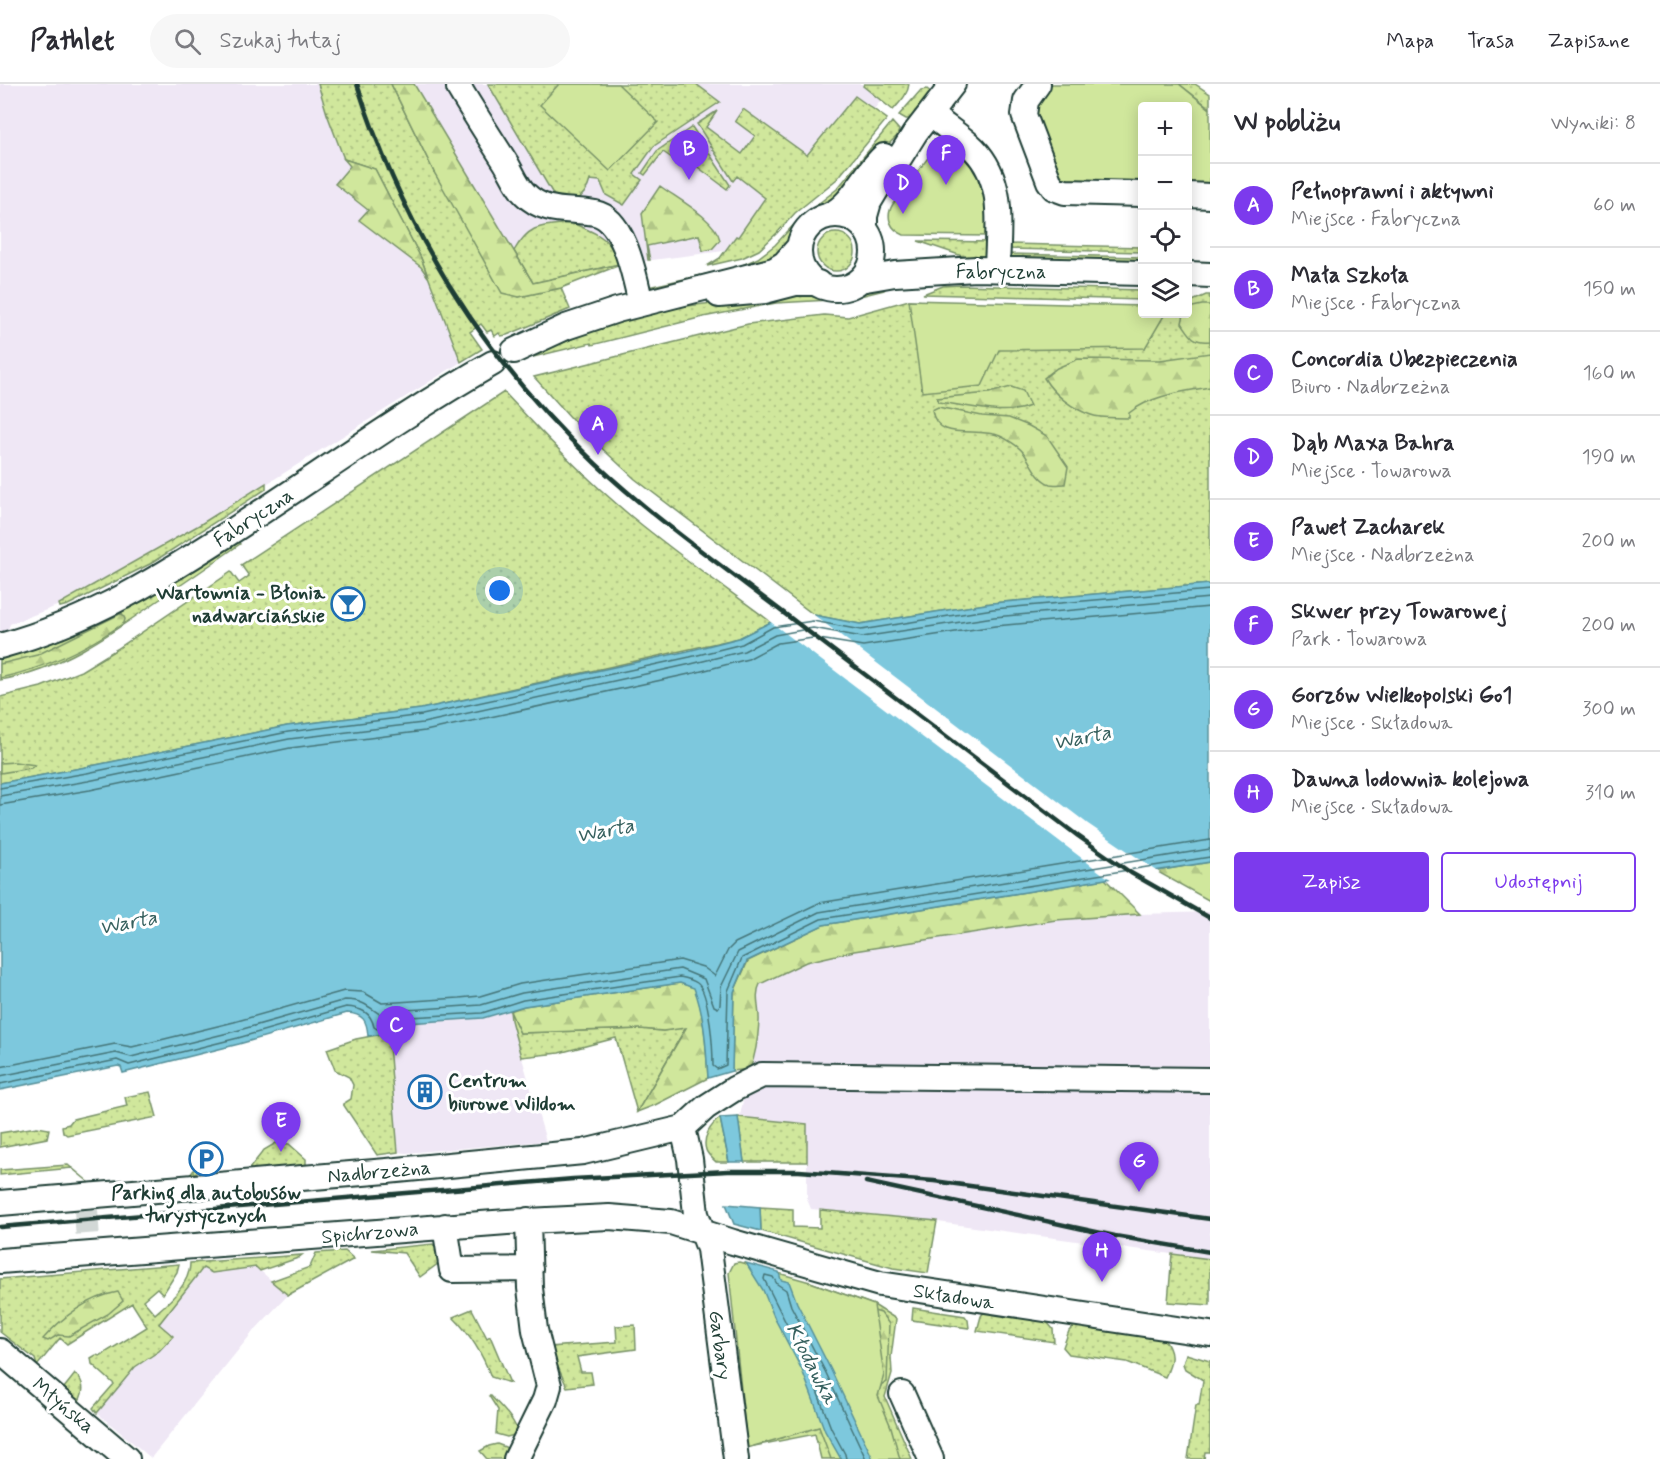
<!DOCTYPE html>
<html lang="pl">
<head>
<meta charset="utf-8">
<style>
	body { margin:0; font-family:Mynerve,sans-serif; background:#f7f7f7; color:#2b2b33 }
	.controls { position:absolute; right:18px; top:18px; display:grid; overflow:hidden; border-radius:6px; box-shadow:0 3px 15px #0003 }
	.controls button { width:54px; height:54px; display:grid; place-items:center; padding:0; border:0; border-bottom:2px solid #e1e1e2; background:#fff; color:#2b2b33; font:30px sans-serif }
	.you { position:absolute; left:500px; top:507px; width:21px; height:21px; margin:-15px; border:4px solid #fff; border-radius:50%; background:#1a73e8; box-shadow:0 0 0 9px #1a73e833 }
	.badge { display:grid; place-items:center; width:39px; height:39px; border-radius:50%; background:#7c3aed; color:#fff; font-size:20px; font-weight:700 }
	.pin { position:absolute; translate:-50% -50px; filter:drop-shadow(0 2px 3px #0008) }
	.pin::after { content:''; position:absolute; top:32px; width:21px; height:18px; background:inherit; clip-path:polygon(0 0,100% 0,50% 100%) }
	.list { margin:0; padding:0; list-style:none }
	h2 { display:flex; justify-content:space-between; align-items:center; height:78px; margin:0; padding:0 24px; font-size:26px }
	h2 small { font-size:20px; font-weight:400; color:#7c7c81 }
	.list li { display:grid; grid-template-columns:39px 1fr auto; gap:18px; align-items:center; box-sizing:border-box; height:84px; padding:0 24px; border-top:2px solid #e1e1e2 }
	.list b { display:block; font-size:22px; white-space:nowrap }
	.list p { margin:0; font-size:20px; white-space:nowrap; color:#7c7c81 }
	.list em { font-size:20px; font-style:normal; color:#7c7c81 }
	.actions { display:flex; gap:12px; padding:18px 24px }
	.actions a { flex:1; padding:14px 0; border:2px solid #7c3aed; border-radius:6px; text-align:center; font-size:21px; color:#7c3aed }
	.actions .main { background:#7c3aed; color:#fff }
	.icon { flex:none; width:33px; height:33px; fill:none; stroke:currentColor; stroke-width:2; stroke-linecap:round; stroke-linejoin:round }
	.map { position:relative; flex:none; width:1210px; height:1375px; overflow:hidden }
	header { display:flex; align-items:center; gap:36px; box-sizing:border-box; height:84px; padding:0 30px; background:#fff; border-bottom:2px solid #e1e1e2 }
	header strong { font-size:28px }
	nav { display:flex; gap:33px; margin-inline-start:auto; font-size:21px }
	.search { width:420px; height:54px; background:#f7f7f7; display:flex; align-items:center; gap:15px; box-sizing:border-box; padding:0 21px; border-radius:33px; color:#7c7c81; font-size:22px }
	main { display:flex }
	aside { flex:1; background:#fff }
	.map>svg:first-child { display:block }
	.built { fill:#efe7f5 }
	.grass { fill:url(#grass-dots); stroke:#789268; stroke-width:1.5 }
	.forest { fill:url(#forest-firs); stroke:#789268; stroke-width:1.5 }
	.green { fill:#d0e79c; stroke:#789268; stroke-width:1.5 }
	.water { fill:#7dc8dd; stroke:#579099; stroke-width:1.5 }
	.pier { fill:#fff }
	.lines { fill:none; stroke-linecap:round; stroke-linejoin:round }
	.shore { stroke:#457578; stroke-width:1.5 }
	.minor-tunnel { stroke:#d2d8d6; stroke-width:24; stroke-dasharray:24 12; stroke-linecap:butt }
	.minor-casing { stroke:#1f3d34; stroke-width:28 }
	.minor { stroke:#fff; stroke-width:24 }
	.rail { stroke:#1f3d34; stroke-width:4.5 }
	.labels { text-anchor:middle; stroke-width:6; stroke-linejoin:round; paint-order:stroke }
	.street-label { font-size:20px; fill:#1f3d34; stroke:#fff }
	.poi-label { font-size:20px; font-weight:bold; fill:#1f3d34; stroke:#fff; text-anchor:end }
	.water-label { font-size:21px; font-style:italic; fill:#36605e; stroke:#fff }
</style>
</head>
<body>
<header>
<strong>Pathlet</strong>
<div class="search"><svg class="icon" aria-label="search" viewBox="0 0 24 24"><circle cx="10" cy="10" r="6"/><path d="M15 15l6 6"/></svg>Szukaj tutaj</div>
<nav><a>Mapa</a><a>Trasa</a><a>Zapisane</a></nav>
</header>
<main>
<div class="map">
<svg width="1210" height="1375" viewBox="0 0 1210 1375">
	<defs>
		<pattern id="grass-dots" width="8" height="8" patternUnits="userSpaceOnUse" patternTransform="scale(1.5)"><rect width="8" height="8" fill="#d0e79c"/><path d="M2 2h.1M6 6h.1" fill="none" stroke="#b2c787" stroke-width="1.8" stroke-linecap="round"/></pattern>
		<pattern id="forest-firs" width="22" height="20" patternUnits="userSpaceOnUse" patternTransform="scale(1.5)"><rect width="22" height="20" fill="#d0e79c"/><path d="M5 1l3.5 6h-7zM16 11l3.5 6h-7z" fill="#b2c787"/></pattern>
	</defs>
	<rect width="100%" height="100%" fill="#fff"/>
	<filter id="ink" filterUnits="userSpaceOnUse"><feTurbulence type="fractalNoise" baseFrequency=".0167" numOctaves="2"/><feDisplacementMap in="SourceGraphic" scale="12" xChannelSelector="R" yChannelSelector="G"/><feConvolveMatrix kernelMatrix="1 2 1 2 8 2 1 2 1" color-interpolation-filters="sRGB"/></filter>
	<g filter="url(#ink)">
		<path class="built" d="M0,0h318l9,30 17,45 31,10 46,89 40,104 -276,173 -123,69 -52,20 -10,29z
			M414,0h479l-88,118 -73,48 -120,15 -79,18z
			M1210,828v393l-42,-3 3,-48 -262,-36 -98,-9 -4,-10v-61l-69,-12 21,-106 -1,-31 2,-5 46,-22 48,-11 202,-31 84,-6z
			M510,927l1,9 35,121 -140,12 -8,-1 -10,-118h-5l8,-10 92,-6z
			M256,1183l32,28 -36,38 -101,125 -54,-45 38,-46 24,-16 14,-15 -14,-12 45,-56 8,5z"/>
		<path class="grass" d="M318,0h73l43,88 85,125 42,-9 9,21 -63,26 -6,1 -2,-3 -4,3 -4,-6 -4,2 -6,-8 -11,8 12,17 -21,13 -40,-104 -46,-89 -31,-10 -17,-45z
			M488,0h208l24,18 -66,44 -20,28 8,6 -18,25 -18,-10 -6,-14 -10,-1c-2,10 -8,17 -17,23l-17,-4z
			M864,0h45c-1,11 -9,18 -16,26l-30,-24z
			M1179,0h16l15,10v14z
			M927,5l5,4 -21,26h-5l-7,-4 22,-25z
			M855,12l32,23 -50,60 -42,34 -18,20 -18,17 -17,8 -35,8 13,-8 16,-22 2,1 27,-39 -28,-22 -4,5 -36,-57 20,-13 -11,16 36,27 13,-18 -20,-15 8,-12 64,46z
			M892,38l7,8 -2,6 -24,23 -27,33 -43,28 -10,15 -4,10 -12,15 -120,28 -9,-1 90,-20 20,-9 17,-13 25,-27 37,-29z
			M692,43l38,58 -3,4 -44,-33 -5,6 -15,-10 -18,23 -3,-2 15,-22z
			M572,139c26,11 37,13 47,41l-86,19 -19,-32c16,-28 28,-25 58,-28z
			M817 168a19 19 0 1 1 38 0a19 19 0 1 1-38 0Z
			M918,157l77,1 -7,16 -23,-1z
			M1008,160l134,3v5l-134,-3z
			M1006,170l136,3v5l-131,-3z
			M890,199l-6,7 -36,9 -72,4 -73,14 -111,28 -1,-2 -58,14v-2l70,-29 76,-19 133,-16c22,10 29,6 50,-2 8,-3 19,-4 28,-6z
			M960,201l182,5v10l-219,-6 20,-8z
			M1206,211h4v289l-218,19 -132,21 -46,-9 -179,-136 -54,-50 -47,-52 214,-53 76,-9 24,2 61,-17 233,14h46v-11z
			M504,308c41,44 82,87 128,125 45,37 92,70 139,105l-32,16 -318,71 -134,17 -201,41 -86,16v-86l41,-10 40,-16 36,-22 114,-77 8,11 10,-7 -8,-11z
			M266,399v6l-116,75 -82,41 -8,2 -1,-3 142,-80z
			M237,457l3,3c-28,20 -56,39 -84,58 -48,34 -97,68 -156,78v-22c86,-22 165,-66 237,-117z
			M510,927l10,22 121,-4 22,2 23,-4 -49,85 -21,-74 -57,15 -38,4 -10,-37z
			M388,949l10,119 -21,3 -34,-51 8,-5 2,-14 -4,-8 -14,-7 -8,-21 29,-10z
			M150,1008l7,25 -90,18 -4,-3 -1,-6 7,-2 4,-5 54,-13 -2,-9z
			M738,1033l69,7v38h-63z
			M720,1034l9,44h-13c-3,-3 -9,-8 -10,-12 -4,-13 5,-25 14,-32z
			M37,1043l12,2 -2,9 -47,9v-14z
			M276,1059l13,1 17,15v6l-57,5v-1l15,-19z
			M218,1064l-19,23 -9,4 16,-21z
			M68,1081l22,18 -18,-15 -72,7v-5z
			M760,1123l33,2v18l27,1v-18l117,11 -9,52 -35,-5 -132,-37z
			M433,1160l8,13 -2,6 -19,14 -16,-24 -32,-3z
			M345,1167l9,8 -66,36 -17,-14 39,-14 6,-14z
			M1172,1170l38,5v46l-42,-3z
			M302,1171l-4,3 -38,13 -4,-4 -44,6 -9,-5 -44,56 14,12 -14,15 -24,16 -38,46 -4,-5 21,-24 -22,-20 -1,-6 5,-3 4,1 47,-29 -15,-24 -65,41 -7,-6 -23,28 -2,-7 -35,-27v-53l179,-15 -2,8 -14,22 -6,-6 -14,12 12,14c15,-13 35,-30 35,-51z
			M810,1198l64,23 22,14 -5,38 1,16 -7,24 27,62h-18z
			M913,1224l52,8 3,4 1,8 -57,-8z
			M472,1225l15,29 3,-2 20,47 -19,-6c-8,-22 -21,-43 -38,-60z
			M984,1228l62,9 7,8 1,13 -77,-11 4,-15z
			M635,1241l1,24 -59,8 4,15h10l2,12 -26,3 -18,-40 68,-5 -1,-16z
			M1075,1241l88,13c11,14 10,23 2,39l-38,-15 -58,-8 -6,-7 6,-16z
			M1186,1270l24,7v91h-5l-1,7h-16l8,-54h3l4,-25 -18,-11 -2,-5z
			M75,1290c9,7 10,16 4,27l-15,-13z
			M489,1312h2c9,10 25,24 27,38l-11,3 -11,-3 2,-24z
			M823,1339l18,36h-20l-6,-25 -66,13z
			M497,1360l8,3 8,7 -2,5h-24l-7,-8 9,-5z"/>
		<path class="forest" d="M391,0h23l119,199 92,-20 -64,25 -42,9 -17,-4 -68,-121z
			M344,75l31,10 46,89 7,19 -7,-10 -62,-47 9,-10 -33,-26 15,-18z
			M660,102c16,12 56,33 60,54l-8,9 -9,2 -4,-16 -52,11 3,14h-2l-6,-47z
			M1202,221h8v36c-17,2 -19,-5 -28,-18l2,-9h4v-6z
			M1210,269v34c-28,5 -58,8 -81,26v5c-12,-1 -27,1 -38,-3 -18,-6 -37,-20 -47,-37l13,-10 21,-9 82,1z
			M1011,303l12,4 7,15c-27,11 -64,-1 -92,-4l-1,-4 52,-5z
			M938,323l44,9 27,2 20,8 18,10 21,31 -3,17c-4,0 -11,1 -15,0 -14,-5 -19,-22 -27,-32 -5,-6 -16,-13 -23,-16 -24,-10 -63,7 -68,-26z
			M122,529l3,6 -1,4c-38,26 -79,45 -124,55v-14l37,-9z
			M15,678l20,3 -4,3 -31,5v-10z
			M1210,778v39l-54,-30z
			M1105,795l35,35 -84,6 -202,31 -48,11 -46,22c-6,11 0,26 -1,38 -1,16 -3,32 -9,47l-18,2 2,-79 14,-31 75,-36z
			M680,899l15,5c10,29 11,59 13,90l-53,27 -18,7 49,-84 -23,3 -23,-2 -120,4 -10,-22 14,-5z
			M118,1208l5,9 -15,13 -39,22 -11,-1 -10,6 -5,-2c19,-22 46,-42 75,-47z
			M860,1223l21,6 8,11 -2,58 -11,7z"/>
		<path class="green" d="M559,0h59l40,38 -48,49 -70,-66z
			M1045,0h134l31,25v81l-22,-1v-83h-46v81l-83,-3 -26,-67z
			M943,54l28,22 15,28 2,48 -84,-1c-14,-6 -19,-18 -11,-31z
			M909,216l233,6v8h23l-20,34 -146,2 -17,36 -60,6z
			M739,1178l71,20 64,23 10,70 -6,21 13,31 9,32h-69l-12,-32 -72,21 -18,-175 5,-10z"/>
		<path class="water" d="M1210,500v278l-387,63 -76,36 -13,31 -2,79 -24,7c-2,-31 -3,-61 -14,-90l-14,-5 -156,23 -41,12 -91,6 -9,10 -15,2c-1,-16 -5,-22 -21,-23l-108,31 -116,29 -2,-6 -3,-1 -118,24v-307l86,-16 201,-41 134,-17 267,-58 51,-13 32,-16 43,-7 46,9 132,-21z
			M738,1033l6,45h-15l-9,-44z
			M726,1120l34,3 1,24 -27,-7z
			M746,1179l33,9 2,8 8,2 8,21 34,67 42,89h-32l-16,-28 -23,-61 -27,-51 -12,-29z"/>
		<path class="pier" d="M810,528l278,212 72,49 -46,8 -10,-6 -336,-255z"/>
		<g class="lines">
			<path class="shore" d="M0,704l87,-15 201,-41 134,-17 268,-58 52,-13 31,-17 40,-6 48,9 132,-21 217,-19
				M0,712l88,-15 201,-42 134,-16 268,-59 53,-13 31,-16 38,-7 49,9 132,-20 216,-19
				M0,721l90,-15 200,-42 135,-17 269,-58 54,-14 30,-16 35,-5 50,8 132,-20 215,-19
				M0,983l115,-23 17,3 102,-25 110,-31 19,1 19,11 77,-5 21,-2 40,-12 160,-24 23,7 12,9 13,-26 7,-7 84,-40 391,-63
				M0,992l116,-23 15,4 105,-26 109,-31c17,0 23,6 36,15l10,-4 90,-6 41,-12 158,-24 24,10 10,27 4,2 2,-3 1,-18 17,-35 81,-40 391,-63
				M0,1000l117,-24 12,5 109,-27 108,-31c15,1 25,5 28,20l3,2 14,-11 91,-5 41,-13 157,-23c5,1 13,3 17,6 13,9 16,67 16,83l4,3 9,-4 2,-74 14,-33 79,-39 389,-62
				M846,1375l-1,-5 -14,-26 -23,-61 -44,-88 1,-4 8,2 4,7 9,6 5,16 35,67 40,86"/>
			<path class="minor-tunnel" d="M86,1126l2,29"/>
			<defs>
				<path id="minor" d="M1038,0l-12,17 -2,14 25,66 5,7 11,4 77,2
					M459,4c15,25 31,50 47,75 6,10 11,23 19,31 21,21 45,14 70,19 30,6 40,66 46,91
					M930,30c14,12 31,22 44,35 32,33 24,78 23,119
					M1188,111l22,1
					M829,131c23,-9 35,-42 55,-59
					M799 168a37 37 0 1 1 74 0a37 37 0 1 1-74 0Z
					M865,145v-13l4,-14 9,-15 15,-19 22,-35 38,-49
					M1188,190l22,1
					M860,196l35,-6 81,-5 166,4
					M719,211l46,-4 31,-8h22
					M514,267l52,-24 51,-17 157,-40 11,-7 14,-16
					M0,562c92,-25 165,-71 243,-122 83,-54 164,-112 250,-161
					M683,1044l7,31 6,55 13,35 27,210
					M0,1119l387,-32 196,-19 100,-24 23,-21 28,-18 28,-14 448,5
					M445,1142l7,44 78,-1
					M0,1177l507,-39 102,-5 62,5 62,20 147,42 330,50
					M0,1267l127,108
					M902,1310l29,65
					M516,1375l29,-59 4,-14 -14,-56 -5,-42 -2,-68"/>
			</defs>
			<use href="#minor" class="minor-casing"/>
			<use href="#minor" class="minor"/>
			<path class="rail" d="M357,0c47,146 127,275 239,380 62,58 133,107 201,159 94,71 187,142 281,213l53,37 79,45
				M866,1098l249,54 95,16
				M0,1143l573,-48 155,-8h71l135,10 276,38"/>
		</g>
	</g>
	<defs>
		<symbol id="bar-ring" viewBox="-11 -11 22 22"><circle r="9.5" fill="#fff" stroke="#1f6fb2" stroke-width="1.5"/><path d="M-6-5H6L.8 .8V4.5H3.5V6h-7V4.5H-.8V.8Z" fill="#1f6fb2"/></symbol>
		<symbol id="building-ring" viewBox="-11 -11 22 22"><circle r="9.5" fill="#fff" stroke="#1f6fb2" stroke-width="1.5"/><path d="M-4-6H4V6H1V3H-1V6H-4ZM-2.5-4.3h1.7v1.8h-1.7ZM.8-4.3h1.7v1.8H.8ZM-2.5-1h1.7V.8h-1.7ZM.8-1h1.7V.8H.8Z" fill="#1f6fb2"/></symbol>
		<symbol id="parking-ring" viewBox="-11 -11 22 22"><circle r="9.5" fill="#fff" stroke="#1f6fb2" stroke-width="1.5"/><path d="M-3.5-5.5H1a3.5 3.5 0 0 1 0 7H-1V5.5H-3.5ZM-1-3.4V-.6H.8a1.4 1.4 0 0 0 0-2.8Z" fill="#1f6fb2"/></symbol>
	</defs>
	<g fill-rule="evenodd">
		<use href="#bar-ring" x="329" y="501" width="38" height="38"/>
		<use href="#building-ring" x="406" y="989" width="38" height="38"/>
		<use href="#parking-ring" x="187" y="1056" width="38" height="38"/>
	</g>
	<g class="labels">
		<g class="street-label">
			<text x="1001" y="194">Fabryczna</text>
			<text transform="translate(253 433) rotate(-33)" y="7">Fabryczna</text>
			<text transform="translate(379 1087) rotate(-5)" y="7">Nadbrzeżna</text>
			<text transform="translate(370 1148) rotate(-5)" y="7">Spichrzowa</text>
			<text transform="translate(954 1212) rotate(9)" y="7">Składowa</text>
			<text transform="translate(721 1261) rotate(82)" y="7">Garbary</text>
			<text transform="translate(64 1321) rotate(40)" y="7">Młyńska</text>
		</g>
		<g class="poi-label">
			<text x="325" y="515">Wartownia - Błonia<tspan x="325" dy="23">nadwarciańskie</tspan></text>
			<text x="448" y="1003" text-anchor="start">Centrum<tspan x="448" dy="23">biurowe Wildom</tspan></text>
			<text x="206" y="1115" text-anchor="middle">Parking dla autobusów<tspan x="206" dy="23">turystycznych</tspan></text>
		</g>
		<g class="water-label">
			<text transform="translate(1082 653) rotate(-11)" y="7">Warta</text>
			<text transform="translate(605 746) rotate(-11)" y="7">Warta</text>
			<text transform="translate(128 838) rotate(-11)" y="7">Warta</text>
			<text transform="translate(812 1279) rotate(63)" y="7">Kłodawka</text>
		</g>
	</g>
</svg>
<div class="controls">
<button>+</button>
<button>−</button>
<button><svg class="icon" aria-label="locate" viewBox="0 0 24 24"><circle cx="12" cy="12" r="6"/><path d="M12 2v4M12 18v4M2 12h4M18 12h4"/></svg></button>
<button><svg class="icon" aria-label="layers" viewBox="0 0 24 24"><path d="M12 4l9 5-9 5-9-5zM3 14l9 5 9-5"/></svg></button>
</div>
<div class="you"></div>
<div class="pin badge" style="left:598px;top:371px">A</div>
<div class="pin badge" style="left:689px;top:96px">B</div>
<div class="pin badge" style="left:396px;top:972px">C</div>
<div class="pin badge" style="left:903px;top:130px">D</div>
<div class="pin badge" style="left:281px;top:1068px">E</div>
<div class="pin badge" style="left:946px;top:101px">F</div>
<div class="pin badge" style="left:1139px;top:1108px">G</div>
<div class="pin badge" style="left:1102px;top:1198px">H</div>
</div>
<aside>
<h2>W pobliżu<small>Wyniki: 8</small></h2>
<ul class="list">
<li><span class="badge">A</span><div><b>Pełnoprawni i aktywni</b><p>Miejsce · Fabryczna</p></div><em>60 m</em></li>
<li><span class="badge">B</span><div><b>Mała Szkoła</b><p>Miejsce · Fabryczna</p></div><em>150 m</em></li>
<li><span class="badge">C</span><div><b>Concordia Ubezpieczenia</b><p>Biuro · Nadbrzeżna</p></div><em>160 m</em></li>
<li><span class="badge">D</span><div><b>Dąb Maxa Bahra</b><p>Miejsce · Towarowa</p></div><em>190 m</em></li>
<li><span class="badge">E</span><div><b>Paweł Zacharek</b><p>Miejsce · Nadbrzeżna</p></div><em>200 m</em></li>
<li><span class="badge">F</span><div><b>Skwer przy Towarowej</b><p>Park · Towarowa</p></div><em>200 m</em></li>
<li><span class="badge">G</span><div><b>Gorzów Wielkopolski Go1</b><p>Miejsce · Składowa</p></div><em>300 m</em></li>
<li><span class="badge">H</span><div><b>Dawna lodownia kolejowa</b><p>Miejsce · Składowa</p></div><em>310 m</em></li>
</ul>
<div class="actions"><a class="main">Zapisz</a><a>Udostępnij</a></div>
</aside>
</main>
</body>
</html>
